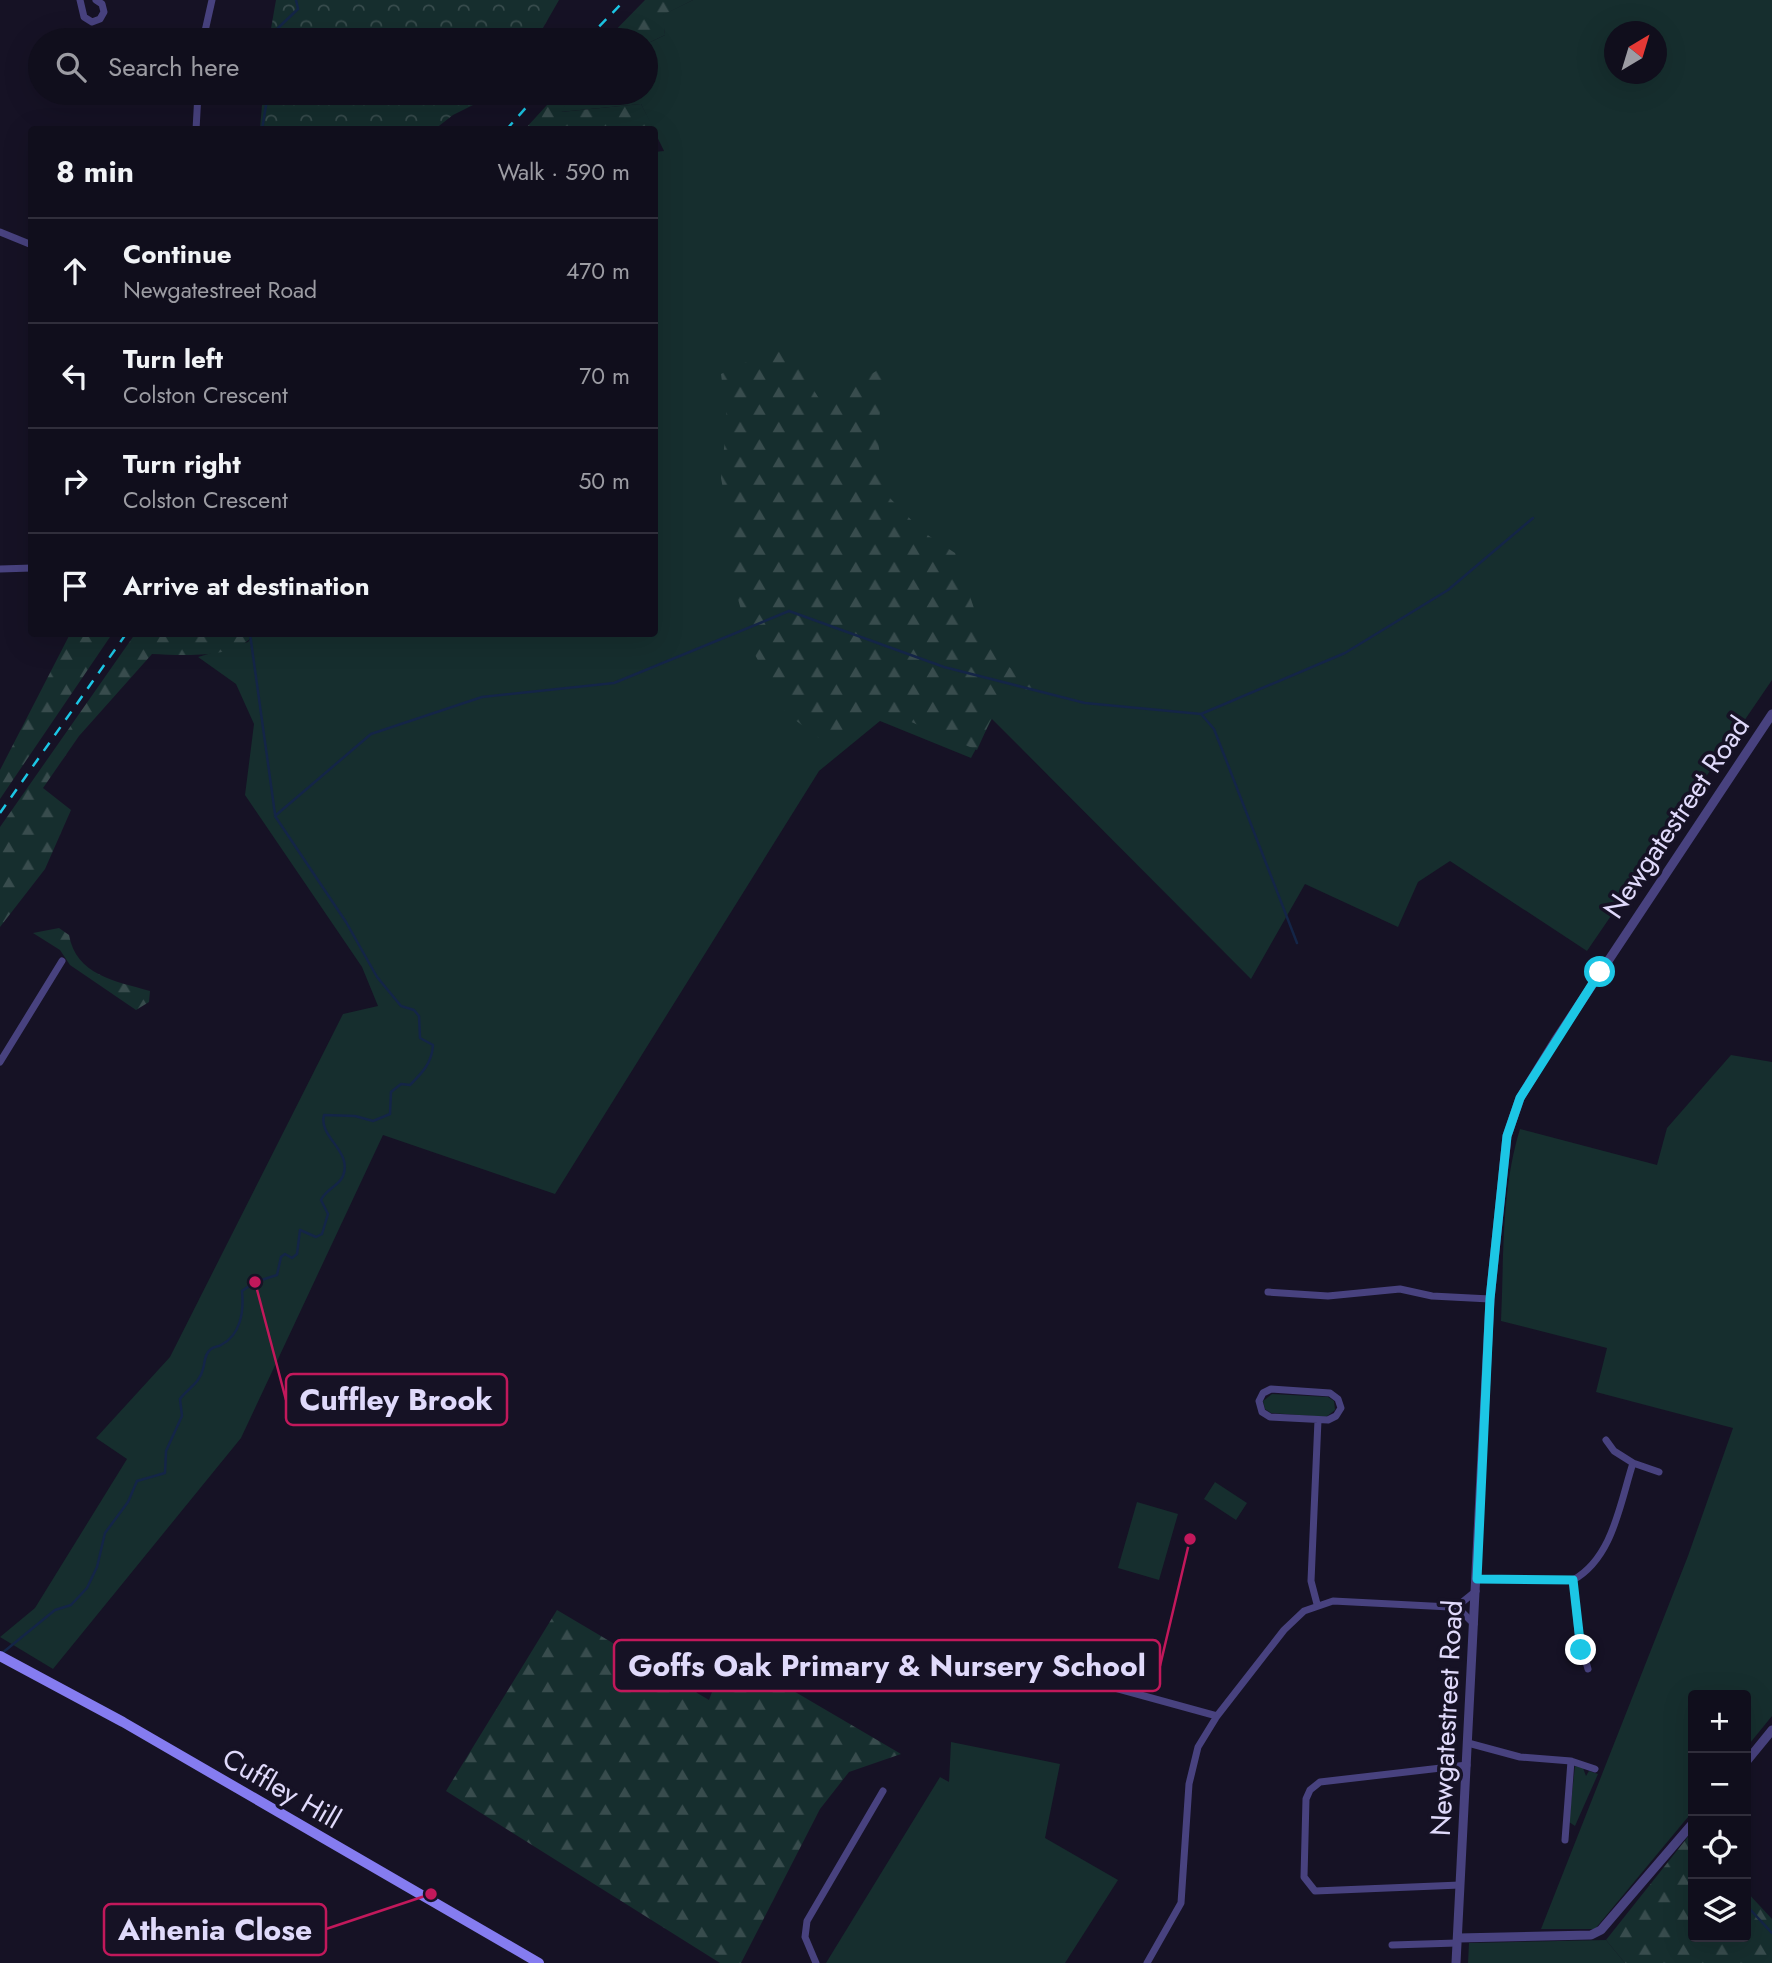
<!DOCTYPE html>
<html lang="en">
<head>
<meta charset="utf-8">
<style>
	body { margin:0; font-family:Jost,sans-serif; background:#1e1c29; color:#f1f3f6 }
	.controls { position:absolute; right:21px; bottom:21px; display:grid; overflow:hidden; border-radius:7px; box-shadow:0 7px 28px #0002 }
	.controls button { width:63px; height:63px; display:grid; place-items:center; padding:0; border:0; border-bottom:2px solid #302e3b; background:#100e1c; color:#f1f3f6; font:35px sans-serif }
	.compass { position:absolute; left:1604px; top:21px; width:63px; height:63px; border-radius:50%; background:#100e1c; box-shadow:0 7px 28px #0002; rotate:38deg }
	.stop { position:absolute; width:21px; height:21px; margin:-16px; border:5px solid #1cc6e5; border-radius:50%; background:#fff }
	.stop.end { background:#1cc6e5; border-color:#fff; box-shadow:0 2px 7px #0008 }
	.list { margin:0; padding:0; list-style:none }
	h2 { display:flex; justify-content:space-between; align-items:center; height:91px; margin:0; padding:0 28px; font-size:30px }
	h2 small { font-size:23px; font-weight:400; color:#9c9ca3 }
	.list li { display:grid; grid-template-columns:46px 1fr auto; gap:21px; align-items:center; box-sizing:border-box; height:105px; padding:0 28px; border-top:2px solid #302e3b }
	.list b { display:block; font-size:26px; white-space:nowrap }
	.list p { margin:0; font-size:23px; white-space:nowrap; color:#9c9ca3 }
	.list em { font-size:23px; font-style:normal; color:#9c9ca3 }
	.icon { flex:none; width:38px; height:38px; fill:none; stroke:currentColor; stroke-width:2; stroke-linecap:round; stroke-linejoin:round }
	.map { position:relative; flex:none; width:1772px; height:1963px; overflow:hidden }
	.search { position:absolute; background:#100e1c; box-shadow:0 7px 28px #0002; left:28px; top:28px; width:630px; height:77px; display:flex; align-items:center; gap:18px; box-sizing:border-box; padding:0 24px; border-radius:38px; color:#9c9ca3; font-size:26px }
	.panel { position:absolute; background:#100e1c; box-shadow:0 7px 28px #0002; left:28px; top:126px; width:630px; height:511px; border-radius:7px }
	.map>svg:first-child { display:block }
	.grass { fill:#162e2e; fill-rule:evenodd }
	.forest { fill:url(#forest-firs) }
	.park { fill:url(#park-crowns) }
	.lines { fill:none; stroke-linecap:round; stroke-linejoin:round }
	.stream { stroke:#142547; stroke-width:2.5 }
	.minor { stroke:#48427f; stroke-width:7 }
	.tertiary { stroke:#48427f; stroke-width:9 }
	.secondary { stroke:#857cf0; stroke-width:10 }
	.rail { stroke:#1cc6e5; stroke-width:2.5; stroke-dasharray:10 9; stroke-linecap:butt }
	.route { stroke:#1cc6e5; stroke-width:9 }
	.labels { text-anchor:middle; stroke-width:7; stroke-linejoin:round; paint-order:stroke }
	.street-label { font-size:28px; fill:#e0dafb; stroke:#161225 }
	.leader { fill:none; stroke:#c2185b; stroke-width:2.5 }
	.callout-dot { fill:#c2185b; stroke:#161225; stroke-width:2.5 }
	.callout { fill:#161225; stroke:#c2185b; stroke-width:2.5 }
	.callout-label { font-size:30px; text-anchor:middle; font-weight:bold; fill:#e0dafb }
</style>
</head>
<body>
<div class="map">
<svg width="1772" height="1963" viewBox="0 0 1772 1963">
	<defs>
		<pattern id="forest-firs" width="22" height="20" patternUnits="userSpaceOnUse" patternTransform="scale(1.75)"><rect width="22" height="20" fill="#162e2e"/><path d="M5 1l3.5 6h-7zM16 11l3.5 6h-7z" fill="#384c4d"/></pattern>
		<pattern id="park-crowns" width="20" height="18" patternUnits="userSpaceOnUse" patternTransform="scale(1.75)"><rect width="20" height="18" fill="#162e2e"/><path d="M2 6a3 3 0 1 1 6 0M12 15a3 3 0 1 1 6 0" fill="none" stroke="#384c4d"/></pattern>
	</defs>
	<rect width="100%" height="100%" fill="#161225"/>
	<path class="grass" d="M693,0h1079v680l-185,271 -137,-90 -32,21 -20,45 -93,-43 -54,95 -259,-260 -21,39 -91,-37 -61,50 -264,423 -172,-59 -142,303 -188,231 -53,-32 35,-29 92,-149 -31,-21 74,-81 173,-343 35,-8 -16,-39 -117,-172 9,-71 -18,-40 -38,-27 50,-15 6,-8h400v-482l10,-1 -23,-47 -81,8 13,-19h73v-49l19,-9 -3,-20zM1614,32h42v42h-42z
		M1731,1055l41,7v654l-26,32v-53h-53v116l-98,118h-54l147,-373 45,-128 -137,-36 11,-44 -106,-27c3,-63 0,-131 19,-192l137,36 10,-37z
		M1272,1394l56,3 6,4 1,9 -9,7 -55,-4 -6,-4 -2,-8z
		M1215,1482l32,21 -11,17 -32,-21z
		M1137,1502l41,12 -19,66 -41,-12z
		M951,1742l109,22 -15,74 73,42 -53,83h-239l114,-186 9,5z
		M1575,1766l8,2 3,8 3,-5 9,3 -23,52 -6,-4z
		M1606,1940l19,23h-157l1,-20z"/>
	<path class="forest" d="M645,0h48l-30,15 2,20 -19,9v-4h-40z
		M558,93h15l-12,19 80,-8 13,25h-129z
		M785,344l38,61 64,-41 -10,69 8,60 38,39 32,21 21,61 23,45 36,28 -34,10 -24,53 -101,-43 -48,38 -42,-32 -33,-62 -22,-76 -2,-55 -8,-42 6,-59 -6,-45z
		M70,634h42l-112,165v-29z
		M135,634h119c-18,26 -73,21 -102,20l-73,82 -36,52 28,22 -26,59 -45,58v-100z
		M59,928l10,7c7,40 46,46 81,56l-1,11 -13,8 -66,-45 -10,-15 -27,-17z
		M557,1610l152,90 18,-48 174,102 -52,18 -29,37 -79,154h-21l-274,-172z
		M1691,1833l2,104h53v-46l26,28v44h-147l-19,-23z"/>
	<path class="park" d="M276,0h283l-23,40h-267z
		M263,93h234l-44,22 -18,14h-175z"/>
	<g class="lines">
		<path class="stream" d="M276,40l2,-12 20,-19 -2,-9
			M262,130l6,-37
			M250,634l25,180
			M1201,714l13,15 83,214
			M1,1654l54,-44 16,-5 16,-17 10,-21 8,-34 23,-31 9,-21 28,-8 1,-22 16,-35 -2,-17c7,-10 20,-16 23,-30 2,-6 1,-15 8,-20 3,-3 7,-2 10,-4 20,-10 23,-34 21,-54l13,-9 22,-7 4,-18 4,-3 7,4 5,-4 3,-24 16,7 6,-3 6,-20 -7,-14c5,-11 18,-14 22,-24 10,-25 -25,-39 -19,-61l31,1 18,5 17,-7 1,-22 10,-8 9,1c12,-12 22,-22 23,-40l-13,-7 -1,-22 -5,-6 -13,-4 -24,-29 -31,-55 -71,-106 96,-82 111,-37 132,-14 175,-72 155,56 141,36 116,11 144,-61 103,-63 85,-72
			M1746,1905l26,28"/>
		<path class="minor" d="M80,0l4,17 8,5 8,-3 4,-7 -2,-8 -6,-4
			M203,40l9,-40
			M196,130l2,-37
			M0,232l32,13
			M0,569l32,-1
			M0,1062l62,-101
			M1268,1292l60,4 72,-7 32,7 58,3
			M1271,1389l59,4 8,6 3,9 -5,8 -8,4 -58,-3 -8,-5 -3,-11 4,-8z
			M1606,1440l8,11 19,12
			M1477,1579l96,1
			M1317,1604l-6,-23 7,-161
			M1455,1608l21,-17
			M1588,1669l-10,-36 -5,-53c40,-22 47,-77 60,-117l26,9
			M1104,1685l113,31
			M1468,1743l52,14 51,4 24,8
			M1565,1840l6,-79
			M1460,1885l-145,6 -11,-14 2,-78 4,-9 10,-8 147,-17
			M1392,1945l65,-2
			M816,1963l-11,-26 2,-16 76,-130
			M1147,1963l34,-60 8,-119 9,-37 19,-31 67,-86 20,-19 29,-10 117,6 11,4 13,13"/>
		<path class="tertiary" d="M1746,1762l26,-32
			M1458,1938l133,-3 10,-5 92,-107
			M1456,1963l34,-664 17,-163 13,-38 35,-57 217,-327"/>
		<path class="secondary" d="M0,1656l123,66 416,241"/>
		<path class="rail" d="M586,40l39,-40
			M506,130l33,-37
			M0,813l126,-179"/>
	</g>
	<g class="lines">
		<path class="route" d="M1581,1650l-8,-70 -96,-1 13,-280 17,-163 13,-38 80,-126"/>
	</g>
	<g class="labels">
		<g class="street-label">
			<text transform="translate(1676 817) rotate(-56)" y="10">Newgatestreet Road</text>
			<text transform="translate(1446 1718) rotate(-87)" y="10">Newgatestreet Road</text>
			<text transform="translate(282 1788) rotate(30)" y="10">Cuffley Hill</text>
		</g>
	</g>
	<path class="leader" d="M255 1282L286 1400M1190 1539L1160 1666M431 1894L326 1929"/>
	<g class="callout-dot">
		<circle cx="255" cy="1282" r="7"/>
		<circle cx="1190" cy="1539" r="7"/>
		<circle cx="431" cy="1894" r="7"/>
	</g>
	<g class="callout">
		<rect x="286" y="1374" width="221" height="51" rx="7"/>
		<rect x="614" y="1640" width="546" height="51" rx="7"/>
		<rect x="104" y="1904" width="222" height="51" rx="7"/>
	</g>
	<g class="callout-label">
		<text x="396" y="1410">Cuffley Brook</text>
		<text x="887" y="1676">Goffs Oak Primary &amp; Nursery School</text>
		<text x="215" y="1940">Athenia Close</text>
	</g>
</svg>
<div class="controls">
<button>+</button>
<button>−</button>
<button><svg class="icon" aria-label="locate" viewBox="0 0 24 24"><circle cx="12" cy="12" r="6"/><path d="M12 2v4M12 18v4M2 12h4M18 12h4"/></svg></button>
<button><svg class="icon" aria-label="layers" viewBox="0 0 24 24"><path d="M12 4l9 5-9 5-9-5zM3 14l9 5 9-5"/></svg></button>
</div>
<svg class="compass" viewBox="-18 -18 36 36"><path d="M0-13l5 13h-10z" fill="#e53935"/><path d="M0 13l5-13h-10z" fill="#9c9ca3"/></svg>
<div class="stop" style="left:1600px;top:972px"></div>
<div class="stop end" style="left:1581px;top:1650px"></div>
<div class="search"><svg class="icon" aria-label="search" viewBox="0 0 24 24"><circle cx="10" cy="10" r="6"/><path d="M15 15l6 6"/></svg>Search here</div>
<section class="panel">
<h2>8 min<small>Walk · 590 m</small></h2>
<ul class="list">
<li><svg class="icon" aria-label="ahead" viewBox="0 0 24 24"><path d="M12 20V5M6 11l6-6 6 6"/></svg><div><b>Continue</b><p>Newgatestreet Road</p></div><em>470 m</em></li>
<li><svg class="icon" aria-label="left" viewBox="0 0 24 24"><path d="M17 20v-9H6M10 6l-5 5 5 5"/></svg><div><b>Turn left</b><p>Colston Crescent</p></div><em>70 m</em></li>
<li><svg class="icon" aria-label="right" viewBox="0 0 24 24"><path d="M7 20v-9h11M14 6l5 5-5 5"/></svg><div><b>Turn right</b><p>Colston Crescent</p></div><em>50 m</em></li>
<li><svg class="icon" aria-label="arrive" viewBox="0 0 24 24"><path d="M6 21V4h12l-3 4 3 4H6"/></svg><div><b>Arrive at destination</b></div></li>
</ul>
</section>
</div>
</body>
</html>
